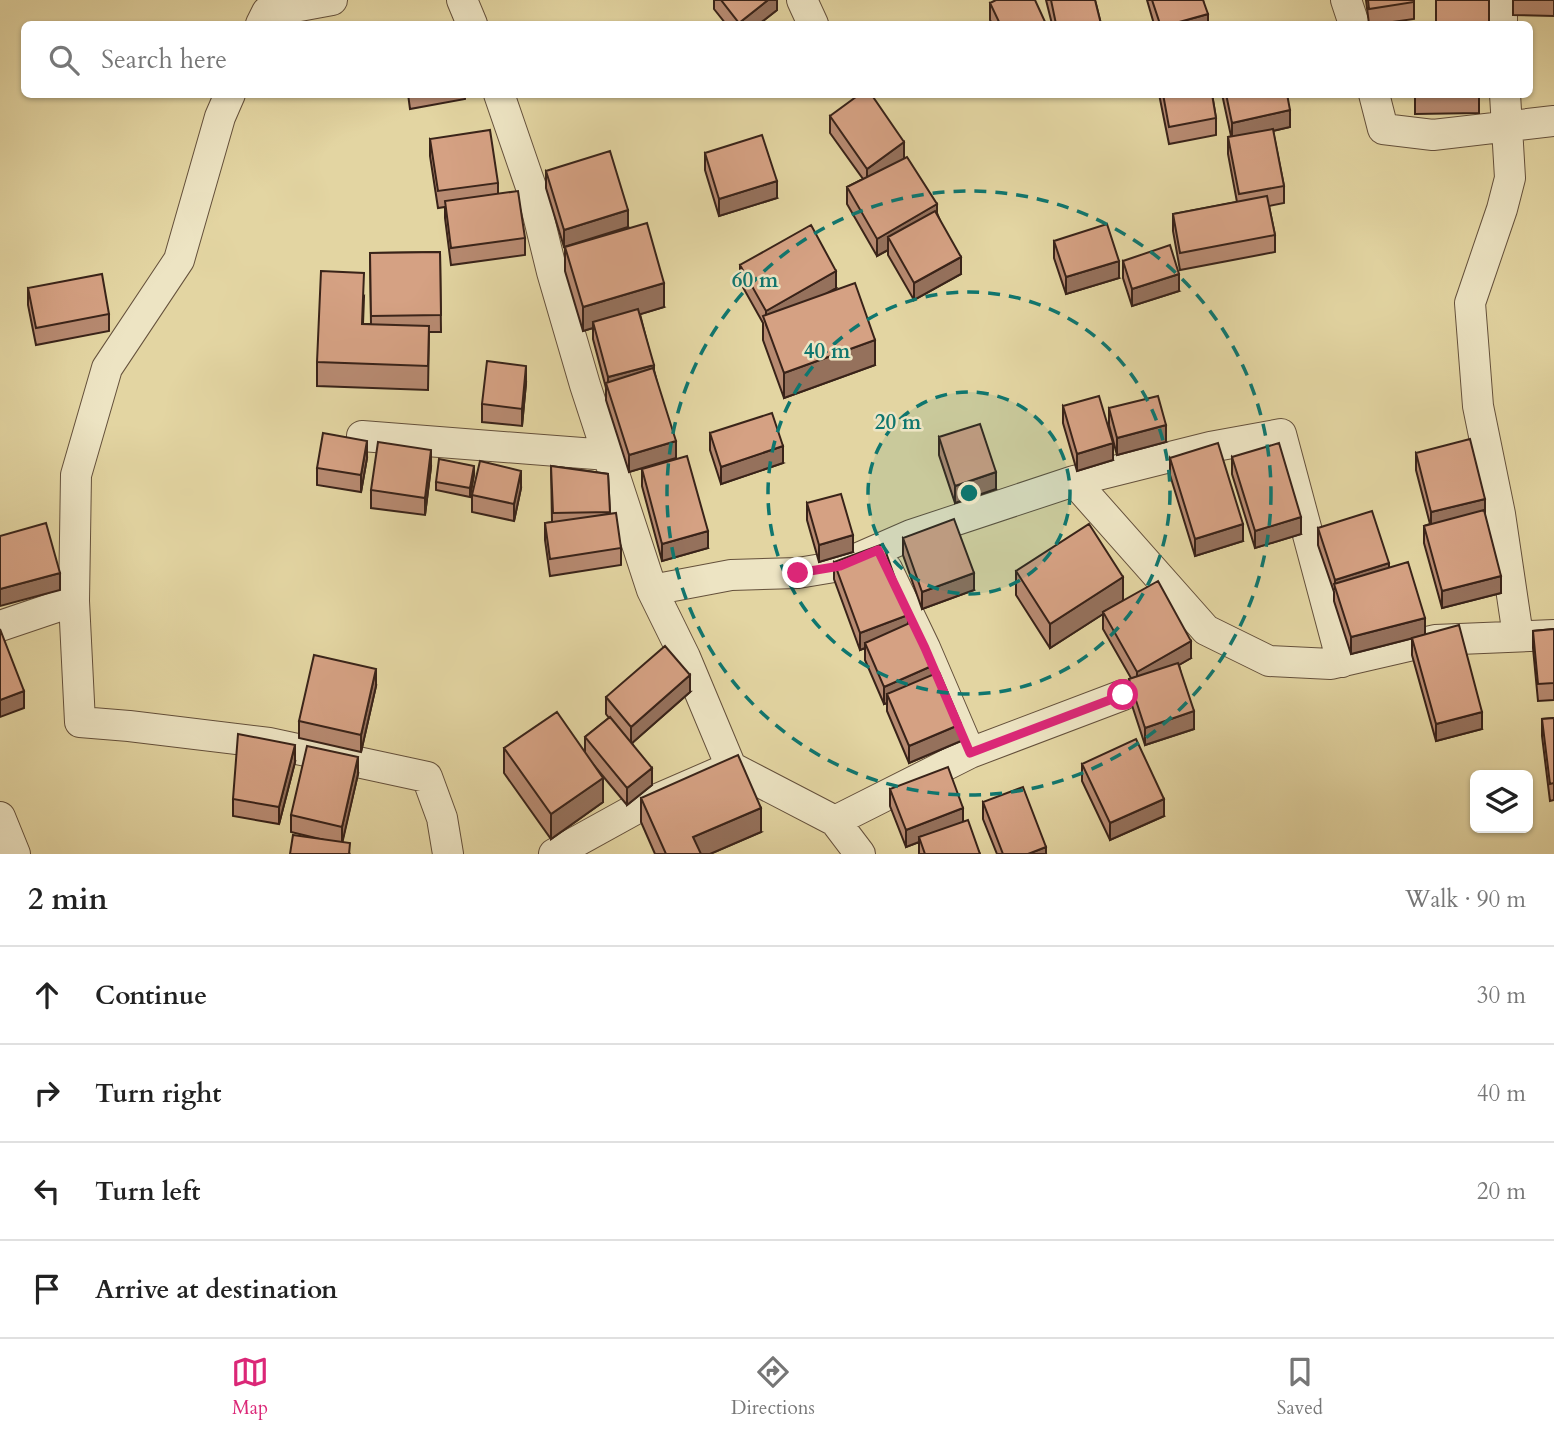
<!DOCTYPE html>
<html lang="en">
<head>
<meta charset="utf-8">
<style>
	body { margin:0; font-family:Cardo,serif; background:#f6f6f6; color:#222 }
	.controls { position:absolute; right:21px; bottom:21px; display:grid; overflow:hidden; border-radius:10px; box-shadow:0 2px 5px #0004 }
	.controls button { width:63px; height:63px; display:grid; place-items:center; padding:0; border:0; border-bottom:2px solid #e0e0e0; background:#fff; color:#222; font:35px sans-serif }
	.stop { position:absolute; width:21px; height:21px; margin:-16px; border:5px solid #db2777; border-radius:50%; background:#fff }
	.stop.end { background:#db2777; border-color:#fff; box-shadow:0 2px 7px #0008 }
	.list { margin:0; padding:0; list-style:none }
	h2 { display:flex; justify-content:space-between; align-items:center; height:91px; margin:0; padding:0 28px; font-size:30px }
	h2 small { font-size:23px; font-weight:400; color:#767676 }
	.list li { display:grid; grid-template-columns:46px 1fr auto; gap:21px; align-items:center; box-sizing:border-box; height:98px; padding:0 28px; border-top:2px solid #e0e0e0 }
	.list b { display:block; font-size:26px; white-space:nowrap }
	.list em { font-size:23px; font-style:normal; color:#767676 }
	.icon { flex:none; width:38px; height:38px; fill:none; stroke:currentColor; stroke-width:2; stroke-linecap:round; stroke-linejoin:round }
	.map { position:relative; flex:none; width:1554px; height:854px; overflow:hidden }
	.search { position:absolute; background:#fff; box-shadow:0 2px 5px #0004; left:21px; right:21px; top:21px; height:77px; display:flex; align-items:center; gap:18px; box-sizing:border-box; padding:0 24px; border-radius:10px; color:#767676; font-size:26px }
	.sheet { height:483px; background:#fff }
	nav { display:flex; justify-content:space-around; align-items:center; box-sizing:border-box; height:98px; border-top:2px solid #e0e0e0; background:#fff; font-size:19px; color:#767676 }
	nav a { display:grid; justify-items:center; gap:4px }
	nav .on { color:#db2777 }
	.map>svg:first-child { display:block }
	.lines { fill:none; stroke-linecap:round; stroke-linejoin:round }
	.minor-casing { stroke:#64503b; stroke-width:32 }
	.minor { stroke:#ede4c3; stroke-width:30 }
	.wall { fill:#b78a71; stroke:#392319; stroke-width:2 }
	.shaded-wall { fill:#95715c; stroke:#392319; stroke-width:2 }
	.building { fill:#d5a183; stroke:#392319; stroke-width:2 }
	.route { stroke:#db2777; stroke-width:9 }
	.ring { fill:none; stroke:#0f766e; stroke-width:3.5; stroke-dasharray:12 9 }
	.centre { fill:#0f766e; stroke:#ede4c3; stroke-width:3.5 }
	.ring-label { font-size:21px; text-anchor:middle; font-weight:bold; fill:#0f766e; stroke:#ede4c3; stroke-width:5; stroke-linejoin:round; paint-order:stroke }
</style>
</head>
<body>
<div class="map">
<svg width="1554" height="854" viewBox="0 0 1554 854">
	<rect width="100%" height="100%" fill="#e3d5a2"/>
	<filter id="stains"><feTurbulence type="fractalNoise" baseFrequency=".00286" numOctaves="4"/><feColorMatrix values="0 0 0 0 .2 0 0 0 0 .09 0 0 0 0 .02 0 0 0 .5 -.17"/></filter>
	<radialGradient id="worn" r=".72"><stop offset=".6" stop-color="#630" stop-opacity="0"/><stop offset="1" stop-color="#630" stop-opacity=".3"/></radialGradient>
	<g class="lines">
		<defs>
			<path id="minor" d="M462,0l10,24
				M802,0l11,24
				M1346,0l8,24
				M1502,0v24
				M261,24l6,-12 65,-12
				M499,94l33,96 20,82 33,113 67,205 79,-15 67,-2 42,-7 71,-31 163,-54 132,149 63,31 62,3 104,-24 119,-5
				M1374,94l9,35 50,6 121,-14
				M1505,94l5,84 -8,31 -32,94 8,103 22,108 18,122
				M362,436l246,19
				M1074,481l136,-34 71,-13 61,228
				M74,601l6,121 49,4 140,17 158,34 15,41 6,36
				M0,626l74,-25 2,-126 31,-107 72,-108 41,-143 10,-23
				M970,753l153,-58
				M731,767l104,54 25,33
				M0,817l15,37
				M835,821l135,-68 -45,-105 -38,-79
				M554,854l85,-47 92,-40 -46,-110 -33,-67"/>
		</defs>
		<use href="#minor" class="minor-casing"/>
		<use href="#minor" class="minor"/>
	</g>
	<path class="wall" d="M714,0h63v10l-18,14h-33l-12,-15z
		M1046,0h49l6,24h-49z
		M1147,0h56l5,24h-54z
		M1366,0h48v19l-36,5h-9z
		M1513,0h41v16l-41,-1z
		M990,3l56,21h-54l-2,-4z
		M408,94h57v5l-55,10z
		M1159,94h53l4,24v17l-47,9z
		M1222,94h65l3,33 -17,4 11,55v17l-15,3 6,29v17l-95,18 -7,-39v-17l64,-12 -9,-48v-17l3,-1z
		M1415,94h64v19l-64,1z
		M830,116l74,42 33,55 24,61 -47,26 -26,-45v-5l-11,6 -30,-52v-17l16,-8 -33,-46z
		M430,139l68,44v11l27,44v17l-74,10 -6,-47v-11l-7,1 -8,-52z
		M705,153l72,45 -58,18 -14,-46z
		M546,171l82,56 -64,20 -18,-59z
		M1054,241l65,37 -53,16 -12,-36z
		M565,247l99,60 -24,7 36,144 -47,14 -23,-72v-12l-13,-49v-11l-10,3 -18,-60z
		M440,252l1,80h-12l-1,58 -111,-4v-24l47,-65 -1,27h8l-1,-71z
		M1123,261l56,30 -47,15 -9,-28z
		M740,265l96,23 -8,5 47,72 -91,33 -21,-58v-17l-23,-41z
		M28,288l81,26v17l-73,14 -8,-40z
		M526,383l-4,43 -40,-4v-18z
		M1063,406l50,54 -36,11 -14,-48z
		M1109,408l57,34 -49,13 -8,-30z
		M710,433l73,30 -62,21 -11,-34z
		M939,437l57,52 -41,14 -16,-48z
		M1416,453l69,63 16,77 -59,15 -18,-65v-17l6,-2 -14,-54z
		M1232,457l69,77 -46,14 -23,-74z
		M367,458l-6,34 -44,-7v-17z
		M1170,458l73,83 -48,15 -25,-81z
		M551,466l57,8 2,39 11,35v17l-71,11 -5,-36v-17l7,-1z
		M431,467l-6,48 -54,-7v-18z
		M642,469l66,79 -46,13 -20,-75z
		M474,474l-4,23 -34,-7v-8z
		M521,488l-7,33 -42,-9v-17z
		M807,503l46,49 -34,10 -12,-42z
		M1318,528l71,40 36,67 -74,19 -17,-53v-9l-16,-47z
		M903,538l71,52 -52,19 -19,-54z
		M834,562l74,61 26,52 27,66 -52,22 -22,-52v-8l-3,1 -19,-44v-12l-5,2 -26,-71z
		M1016,571l107,29 68,58 -12,7 15,64 -49,16 -16,-49v-17l2,-1 -28,-49v-15l-53,34 -34,-53z
		M1554,629v71l-16,1 -5,-53v-17z
		M1412,638l70,91 -46,12 -24,-86z
		M376,686l-15,66 -62,-14v-17z
		M690,692l-58,51 20,42 -25,20 -35,-42 11,39 -52,37 -47,-66v-25l81,5v-16l24,-19 -3,-4v-17z
		M1554,718v82l-4,1 -8,-65v-17z
		M295,762l-16,62 -46,-8v-17z
		M1082,764l82,52 -54,24 -28,-59z
		M358,774l-16,68 8,12 -26,-14 -33,-8v-17z
		M890,789l73,32 17,33h-61v-12l-13,5 -16,-41z
		M641,798l120,34 -51,22h-55l-14,-32z
		M983,802l63,52h-49l-14,-35z"/>
	<path class="shaded-wall" d="M768,0h9v10l-18,14h-20v-1z
		M1208,14v10h-36z
		M1290,110v17l-58,13v-17z
		M904,142v17l-37,27v-17z
		M777,181v17l-58,18v-17z
		M937,204v17l-49,16v13l-11,6v-17z
		M628,210v17l-64,20v-17z
		M961,257v17l-47,26v-17z
		M1119,261v17l-53,16v-17z
		M836,271v17l-69,39 -1,-3v-13z
		M1179,274v17l-47,15v-17z
		M664,283v24l-69,21 -2,-6v6l-10,3v-24z
		M875,340v25l-91,33v-25z
		M654,365v17l-46,7v-12z
		M526,366v17l-4,43v-17z
		M1166,425v17l-49,13v-17z
		M367,441v17l-6,34v-17z
		M676,441v17l-47,14v-17z
		M1113,443v17l-36,11v-17z
		M783,446v17l-62,21v-17z
		M431,450v17l-6,48v-17z
		M474,466v8l-4,23v-9z
		M521,471v17l-7,33v-17z
		M996,472v17l-41,14v-17z
		M1485,499v17l-54,13v-17z
		M1301,517v17l-46,14v-17z
		M1243,524v17l-48,15v-17z
		M708,531v17l-46,13v-17z
		M853,535v17l-34,10v-17z
		M1389,563v17l-54,9v-9z
		M60,573v17l-60,16v-17z
		M974,573v17l-52,19v-17z
		M1501,576v17l-59,15v-17z
		M1123,577v24l-20,11v2l-53,34v-24z
		M908,615v17l-43,11v5l-5,2v-17z
		M1425,618v17l-74,19v-17z
		M1191,641v17l-54,31v-17z
		M934,665v17l-47,12v9l-3,1v-17z
		M376,669v17l-15,66v-17z
		M690,675v17l-59,52v-17z
		M24,691v17l-24,9v-17z
		M1194,711v18l-49,16v-17z
		M1482,712v17l-46,12v-17z
		M961,724v17l-52,22v-17z
		M295,745v17l-16,62v-17z
		M358,757v17l-16,70v-17z
		M652,768v17l-25,20v-17z
		M603,778v24l-52,37v-25z
		M1164,799v17l-54,24v-17z
		M761,808v24l-51,22h-17v-17z
		M963,808v17l-44,12v5l-13,5v-17z
		M1046,847v7h-18z"/>
	<path class="building" d="M721,0h47l-29,23z
		M996,0h39l11,24h-46l-10,-21z
		M1051,0h44l6,24h-45z
		M1152,0h51l5,14 -36,10h-12z
		M1368,0h46v2l-45,7z
		M1436,0h53v24h-53z
		M860,94h11l33,48 -37,27 -37,-53z
		M1163,94h49l4,24 -47,9z
		M1226,94h61l3,16 -58,13z
		M1415,94h64v2l-64,1z
		M1273,129l11,57 -45,8 -11,-57z
		M490,130l8,53 -60,8 -8,-52z
		M762,135l15,46 -58,18 -14,-46z
		M610,151l18,59 -64,20 -18,-59z
		M907,157l30,47 -60,35 -30,-52z
		M518,191l7,47 -74,10 -6,-47z
		M1267,196l8,39 -95,18 -7,-39z
		M935,211l26,46 -47,26 -26,-46z
		M647,223l17,60 -81,24 -18,-60z
		M1107,224l12,37 -53,16 -12,-36z
		M811,225l25,46 -70,40 -26,-46z
		M1170,245l9,29 -47,15 -9,-28z
		M440,252l1,63 -70,1 -1,-63z
		M321,271l43,2 -2,51 67,2 -1,40 -111,-4z
		M102,274l7,40 -73,14 -8,-40z
		M855,283l20,57 -91,33 -21,-57z
		M638,309l16,56 -46,12 -15,-55z
		M487,361l39,5 -4,43 -40,-5z
		M653,368l23,73 -47,14 -23,-72z
		M1099,396l14,47 -36,11 -14,-48z
		M1158,396l8,29 -49,13 -8,-30z
		M772,413l11,33 -62,21 -11,-34z
		M980,424l16,48 -41,14 -16,-49z
		M323,433l44,8 -6,34 -44,-7z
		M1470,439l15,60 -54,13 -15,-59z
		M378,442l53,8 -6,48 -54,-8z
		M1218,443l25,81 -48,15 -25,-81z
		M1279,443l22,74 -46,14 -23,-74z
		M687,456l21,75 -46,13 -20,-75z
		M439,459l35,7 -4,22 -34,-6z
		M480,461l41,10 -7,33 -42,-9z
		M551,466l57,8 2,38 -57,1z
		M841,494l12,41 -34,10 -12,-42z
		M1484,510l17,66 -59,15 -18,-65z
		M1372,511l17,52 -54,17 -17,-52z
		M616,513l5,35 -71,11 -5,-36z
		M954,519l20,54 -52,19 -19,-54z
		M46,523l14,50 -60,16v-53z
		M1089,524l34,53 -73,47 -34,-53z
		M883,544l25,71 -48,18 -26,-71z
		M1408,562l17,56 -74,19 -17,-53z
		M1158,581l33,60 -54,31 -34,-60z
		M914,621l20,44 -50,22 -19,-44z
		M1459,625l23,87 -46,12 -24,-86z
		M0,629l24,62 -24,9z
		M1554,629v54l-16,1 -5,-53z
		M665,646l25,29 -59,52 -25,-30z
		M314,655l62,14 -15,66 -62,-14z
		M1178,663l16,48 -49,17 -16,-49z
		M939,672l22,52 -52,22 -22,-52z
		M557,712l46,66 -52,36 -47,-66z
		M610,717l42,51 -25,20 -42,-51z
		M1554,718v65l-4,1 -8,-65z
		M238,734l57,11 -16,62 -46,-8z
		M1136,739l28,60 -54,24 -28,-59z
		M307,746l51,11 -16,70 -51,-12z
		M738,755l23,53 -68,29 8,17h-35l-25,-56z
		M948,767l15,41 -57,22 -16,-41z
		M1023,787l23,60 -18,7h-25l-20,-52z
		M968,820l12,34h-55l-6,-17z
		M293,835l57,8 -1,11h-59z"/>
	<g class="lines">
		<path class="route" d="M798,573l42,-7 38,-16 47,98 45,105 153,-58"/>
	</g>
	<circle cx="969" cy="493" r="101" fill="#0f766e" fill-opacity=".12"/>
	<g class="ring">
		<circle cx="969" cy="493" r="101"/>
		<circle cx="969" cy="493" r="201"/>
		<circle cx="969" cy="493" r="302"/>
	</g>
	<circle cx="969" cy="493" r="10" class="centre"/>
	<g class="ring-label">
		<text x="755" y="287">60 m</text>
		<text x="827" y="358">40 m</text>
		<text x="898" y="429">20 m</text>
	</g>
	<rect width="100%" height="100%" filter="url(#stains)"/>
	<rect width="100%" height="100%" fill="url(#worn)"/>
</svg>
<div class="controls">
<button><svg class="icon" aria-label="layers" viewBox="0 0 24 24"><path d="M12 4l9 5-9 5-9-5zM3 14l9 5 9-5"/></svg></button>
</div>
<div class="stop" style="left:1123px;top:695px"></div>
<div class="stop end" style="left:798px;top:573px"></div>
<div class="search"><svg class="icon" aria-label="search" viewBox="0 0 24 24"><circle cx="10" cy="10" r="6"/><path d="M15 15l6 6"/></svg>Search here</div>
</div>
<section class="sheet">
<h2>2 min<small>Walk · 90 m</small></h2>
<ul class="list">
<li><svg class="icon" aria-label="ahead" viewBox="0 0 24 24"><path d="M12 20V5M6 11l6-6 6 6"/></svg><div><b>Continue</b></div><em>30 m</em></li>
<li><svg class="icon" aria-label="right" viewBox="0 0 24 24"><path d="M7 20v-9h11M14 6l5 5-5 5"/></svg><div><b>Turn right</b></div><em>40 m</em></li>
<li><svg class="icon" aria-label="left" viewBox="0 0 24 24"><path d="M17 20v-9H6M10 6l-5 5 5 5"/></svg><div><b>Turn left</b></div><em>20 m</em></li>
<li><svg class="icon" aria-label="arrive" viewBox="0 0 24 24"><path d="M6 21V4h12l-3 4 3 4H6"/></svg><div><b>Arrive at destination</b></div></li>
</ul>
</section>
<nav>
<a class="on"><svg class="icon" aria-label="map" viewBox="0 0 24 24"><path d="M3 6l6-2 6 2 6-2v14l-6 2-6-2-6 2zM9 4v14M15 6v14"/></svg>Map</a>
<a><svg class="icon" aria-label="directions" viewBox="0 0 24 24"><path d="M12 3l9 9-9 9-9-9zM9 14v-3h6M13 9l2 2-2 2"/></svg>Directions</a>
<a><svg class="icon" aria-label="saved" viewBox="0 0 24 24"><path d="M7 4h10v16l-5-4-5 4z"/></svg>Saved</a>
</nav>
</body>
</html>
